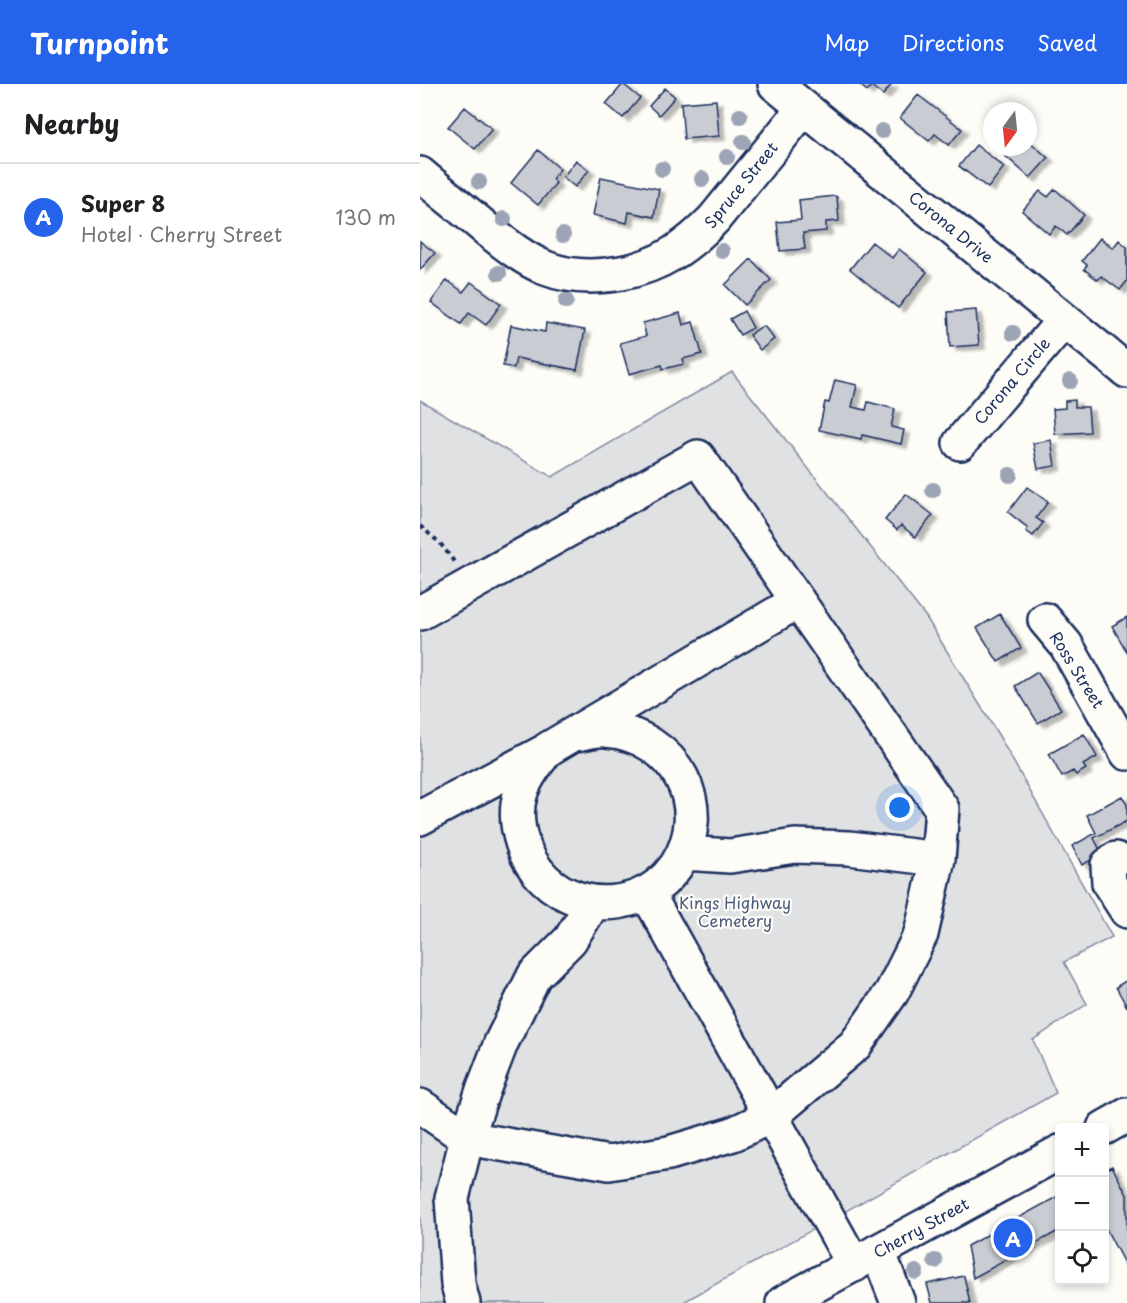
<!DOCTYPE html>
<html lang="en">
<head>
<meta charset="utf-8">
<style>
	body { margin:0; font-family:"Playpen Sans",sans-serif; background:#f6f6f6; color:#202124 }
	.controls { position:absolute; right:18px; bottom:18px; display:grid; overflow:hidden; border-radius:6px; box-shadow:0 3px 9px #0003 }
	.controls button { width:54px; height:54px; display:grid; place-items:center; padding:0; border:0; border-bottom:2px solid #e0e0e0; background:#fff; color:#202124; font:30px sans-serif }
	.compass { position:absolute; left:563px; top:18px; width:54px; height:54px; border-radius:50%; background:#fff; box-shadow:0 3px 9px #0003; rotate:195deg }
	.you { position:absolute; left:480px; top:724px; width:21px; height:21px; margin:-15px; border:4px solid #fff; border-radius:50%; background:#1a73e8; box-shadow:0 0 0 9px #1a73e833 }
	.badge { display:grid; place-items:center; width:39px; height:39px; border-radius:50%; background:#2563eb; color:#fff; font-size:20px; font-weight:700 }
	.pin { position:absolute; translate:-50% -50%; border:3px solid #fff; box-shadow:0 2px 6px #0006 }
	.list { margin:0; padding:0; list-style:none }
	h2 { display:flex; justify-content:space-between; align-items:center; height:78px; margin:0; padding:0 24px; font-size:26px }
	h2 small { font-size:20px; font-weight:400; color:#757577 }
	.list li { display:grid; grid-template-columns:39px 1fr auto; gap:18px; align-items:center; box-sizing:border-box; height:108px; padding:0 24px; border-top:2px solid #e0e0e0 }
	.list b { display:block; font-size:22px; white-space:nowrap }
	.list p { margin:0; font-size:20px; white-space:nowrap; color:#757577 }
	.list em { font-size:20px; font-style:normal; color:#757577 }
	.icon { flex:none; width:33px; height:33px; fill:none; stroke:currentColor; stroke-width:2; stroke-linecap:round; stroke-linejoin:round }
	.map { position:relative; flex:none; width:707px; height:1219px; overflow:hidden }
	header { display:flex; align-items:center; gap:36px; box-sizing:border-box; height:84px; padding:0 30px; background:#2563eb; color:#fff }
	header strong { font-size:28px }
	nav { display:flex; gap:33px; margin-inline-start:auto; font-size:21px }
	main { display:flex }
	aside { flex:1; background:#fff }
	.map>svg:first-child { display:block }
	.green { fill:#e0e1e3; stroke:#7e88a0; stroke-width:1.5 }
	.building { fill:#c9ccd3; stroke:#1b2f5e; stroke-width:1.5; filter:url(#shadow) }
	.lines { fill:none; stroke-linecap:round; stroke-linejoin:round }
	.minor-casing { stroke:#1b2f5e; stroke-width:38 }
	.major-casing { stroke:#1b2f5e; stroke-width:38 }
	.path { stroke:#1b2f5e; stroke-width:4; stroke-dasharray:4.5 4.5; stroke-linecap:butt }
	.minor { stroke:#fdfcf7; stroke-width:33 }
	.major { stroke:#fdfcf7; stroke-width:33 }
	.tree { fill:#9ca4b5 }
	.labels { text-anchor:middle; stroke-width:4.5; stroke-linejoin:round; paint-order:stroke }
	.street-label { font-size:16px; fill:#1b2f5e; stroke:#fdfcf7 }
	.park-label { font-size:16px; fill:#4c5c7f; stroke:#fdfcf7 }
</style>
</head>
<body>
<header>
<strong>Turnpoint</strong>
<nav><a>Map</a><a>Directions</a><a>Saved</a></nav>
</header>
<main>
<aside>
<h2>Nearby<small></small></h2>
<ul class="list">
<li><span class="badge">A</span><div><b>Super 8</b><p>Hotel · Cherry Street</p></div><em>130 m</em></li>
</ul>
</aside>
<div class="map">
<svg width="707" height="1219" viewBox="0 0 707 1219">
	<defs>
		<filter id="shadow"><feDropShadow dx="6" dy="4" stdDeviation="1.5" flood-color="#0004"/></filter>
	</defs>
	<rect width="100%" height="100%" fill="#fdfcf7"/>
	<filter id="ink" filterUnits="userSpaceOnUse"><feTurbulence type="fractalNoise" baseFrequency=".0167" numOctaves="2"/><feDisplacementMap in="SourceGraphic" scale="12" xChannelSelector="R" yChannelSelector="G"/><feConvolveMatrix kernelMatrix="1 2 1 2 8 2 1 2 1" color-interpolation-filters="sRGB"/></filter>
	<g filter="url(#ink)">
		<path class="green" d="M312,288l194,245 73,119 113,201 -48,25 23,42 -54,36 23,53 -374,210h-262v-903l132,77z"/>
		<path class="building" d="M203,0l17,14 -17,20 -17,-14z
			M439,0h33l-9,11 -12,-9 -4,5z
			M245,4l10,9 -16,18 -10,-9z
			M498,11l44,34 -13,16 -14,-11 -6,7 -29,-23z
			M296,16l3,36 -35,3 -3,-36z
			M45,23l27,22 -17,20 -27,-22z
			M608,56l20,18 -18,20 -29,-26 4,-5h23z
			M556,61l28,22 -16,21 -29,-22z
			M118,66l22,19 -8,10 4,4 -18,22 -27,-22z
			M156,76l13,10 -14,17 -12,-10z
			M181,93l58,12 -5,28 -25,-5 -2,11 -34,-8z
			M635,105l29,26 -17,20 -11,-9 -7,8 -27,-23 18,-20 8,6z
			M415,112l2,1 2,24 -13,1v9l-23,2 2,16 -25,2 -3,-29 24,-2 -2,-20z
			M680,154l13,10 6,-8 8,7v34l-7,9 -19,-14 -3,4 -14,-11 3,-4 -5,-4z
			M0,157l15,12 -15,17z
			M452,158l20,16 7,-9 28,23 -29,36 -48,-39z
			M331,175l20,21 -26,25 -20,-20z
			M27,196l16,12 8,-10 30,22 -15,21 -17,-12 -8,11 -30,-22z
			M556,226l3,35 -29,2 -2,-35z
			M324,227l9,17 -13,7 -10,-16z
			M260,229l3,12 10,-3 9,32 -19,5 1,5 -21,5 -1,-4 -33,9 -9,-31 26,-7 -3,-13z
			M126,239l39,7 -8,40 -61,-12 -2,10 -11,-2 8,-41 34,7z
			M344,242l10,13 -14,11 -11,-15 12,-8z
			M415,296l22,5 -5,22 14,3 2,-8 27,7 -4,18 13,3 -3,14 -39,-9 -1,4 -42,-9 6,-28 4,1z
			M655,316v7h13l2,25 -35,2 -2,-25 12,-1v-7z
			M631,356l4,26 -17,3 -5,-26z
			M607,403l21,15 -12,16 7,5 -10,13 -7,-5 2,-3 -20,-16z
			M486,410l27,21 -18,22 -14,-12 -4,5 -12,-10z
			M580,530l21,34 -23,14 -21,-34z
			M707,533v35l-15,-26z
			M616,589h2l23,36 -23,14 -23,-37z
			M664,650l13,23 -14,8 3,4 -10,6 -3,-4 -11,6 -13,-23z
			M702,712l5,9v16l-33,17 8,16 -20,11 -10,-19 24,-13 -9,-18z
			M707,896v27l-11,-20z
			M692,1082l15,29v74l-23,-44v-55z
			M640,1111v35l-87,48 -6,-32z
			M544,1192l6,27h-38l-5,-19z"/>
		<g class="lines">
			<defs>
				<path id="minor" d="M355,0l352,287
					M0,90c21,18 43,35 64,53 47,38 74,57 137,46 39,-7 66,-26 93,-54l90,-111
					M540,359l104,-123
					M0,529l278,-156 244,352 -4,50 -17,75 -29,58 -37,53 -84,71 -38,18 -64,19 -60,10 -142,-25 -47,-32
					M625,536l21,25 61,108
					M155,650c10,-1 21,-5 31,-4 69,5 109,77 70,136 -10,14 -23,25 -39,31 -20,7 -38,8 -58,2 -27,-8 -47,-28 -56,-54 -14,-41 -1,-65 25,-96l250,-148
					M0,734l124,-66
					M264,769l46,3 65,-10 54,2 89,11
					M696,775l-8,6 1,18 18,28
					M227,809l207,372
					M458,1167l20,52
					M43,1219l-5,-19 -6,-86 15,-60 16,-48 18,-47 33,-67 36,-36 23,-37"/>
				<path id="major" d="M684,1044l23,-13
					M363,1219l277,-151"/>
			</defs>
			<use href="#minor" class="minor-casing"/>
			<use href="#major" class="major-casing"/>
			<path class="path" d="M0,442l20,17 15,20"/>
			<use href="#minor" class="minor"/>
			<use href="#major" class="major"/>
		</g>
		<g class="tree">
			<circle cx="320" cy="32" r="8"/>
			<circle cx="462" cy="47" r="8"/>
			<circle cx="323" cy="58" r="8"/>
			<circle cx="307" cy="73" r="8"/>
			<circle cx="242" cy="85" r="8"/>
			<circle cx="282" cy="95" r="8"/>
			<circle cx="59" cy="98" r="8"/>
			<circle cx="84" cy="135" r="8"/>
			<circle cx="143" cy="151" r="8"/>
			<circle cx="302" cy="167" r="8"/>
			<circle cx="79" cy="189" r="8"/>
			<circle cx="146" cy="217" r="8"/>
			<circle cx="593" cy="249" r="8"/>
			<circle cx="650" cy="297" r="8"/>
			<circle cx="590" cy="391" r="8"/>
			<circle cx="513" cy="406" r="8"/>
			<circle cx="515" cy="1177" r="8"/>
			<circle cx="496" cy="1188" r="8"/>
		</g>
	</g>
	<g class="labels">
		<g class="street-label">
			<text transform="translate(321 101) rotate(-51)" y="6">Spruce Street</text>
			<text transform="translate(531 143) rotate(39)" y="6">Corona Drive</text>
			<text transform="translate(592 297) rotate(-50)" y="6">Corona Circle</text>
			<text transform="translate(657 586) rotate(58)" y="6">Ross Street</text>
			<text transform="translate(501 1144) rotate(-29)" y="6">Cherry Street</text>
		</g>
		<g class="park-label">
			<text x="315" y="825">Kings Highway<tspan x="315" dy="18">Cemetery</tspan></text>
		</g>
	</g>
</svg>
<div class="controls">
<button>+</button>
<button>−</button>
<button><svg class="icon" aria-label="locate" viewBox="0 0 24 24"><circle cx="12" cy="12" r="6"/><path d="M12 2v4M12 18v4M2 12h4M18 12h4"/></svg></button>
</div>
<svg class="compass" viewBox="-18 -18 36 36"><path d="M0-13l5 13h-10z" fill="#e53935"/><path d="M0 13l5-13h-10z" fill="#757577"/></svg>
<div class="you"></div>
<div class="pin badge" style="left:593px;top:1154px">A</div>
</div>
</main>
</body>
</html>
